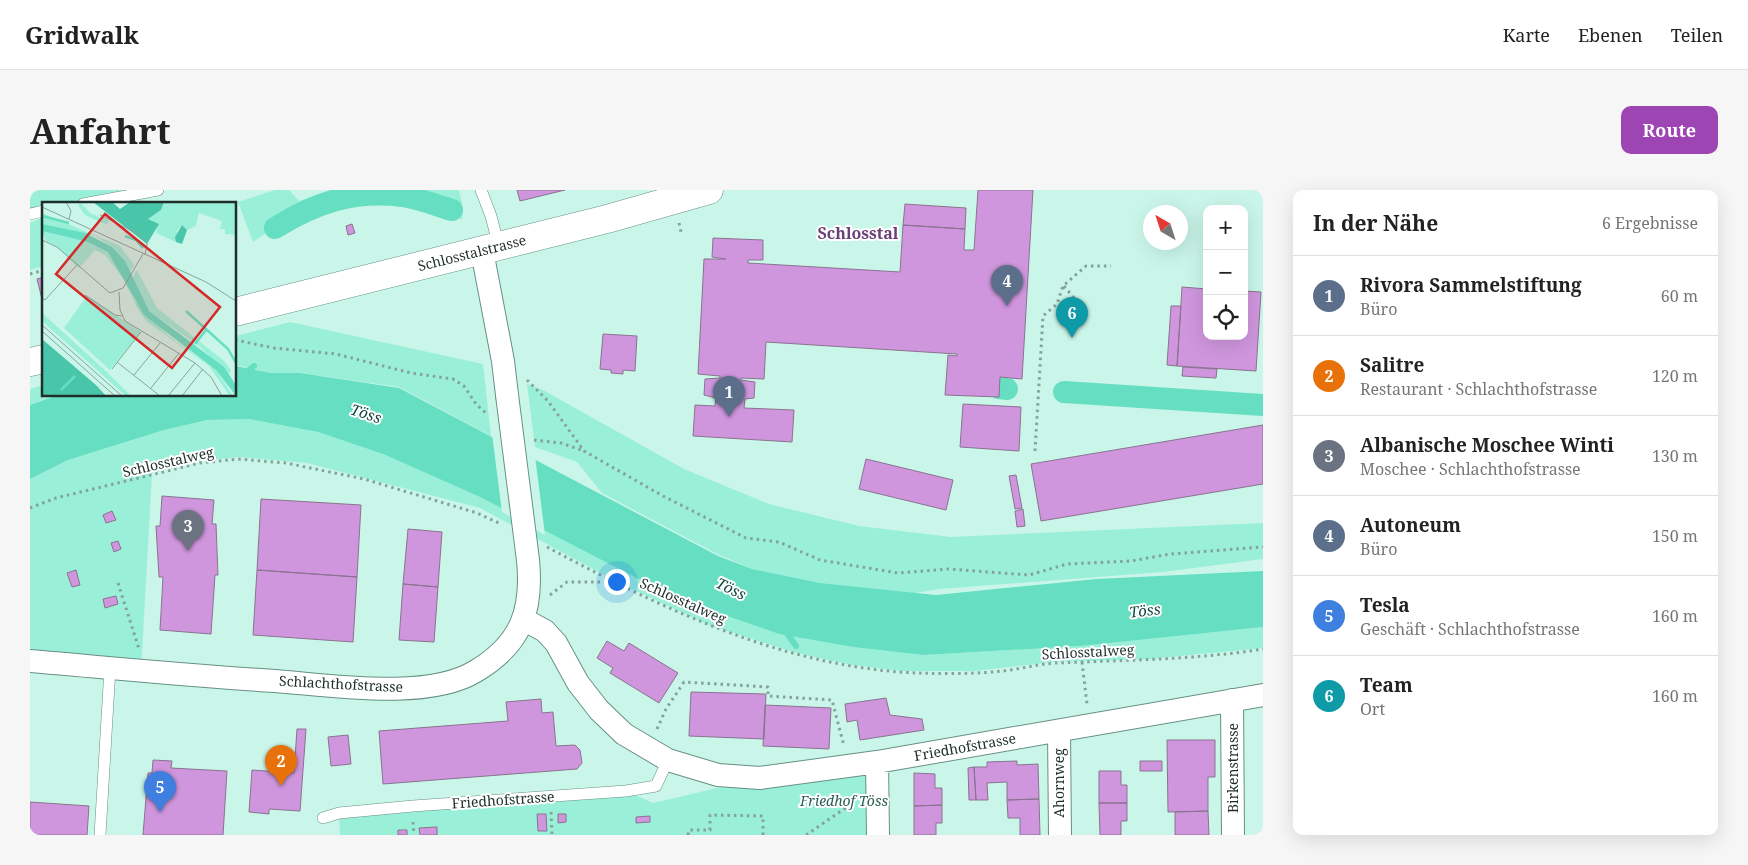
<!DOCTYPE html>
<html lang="de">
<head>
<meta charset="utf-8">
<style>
	body { margin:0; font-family:"Noto Serif",serif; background:#f6f6f6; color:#222 }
	.controls { position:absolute; right:15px; top:15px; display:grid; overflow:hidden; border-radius:10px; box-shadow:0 5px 20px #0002 }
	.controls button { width:45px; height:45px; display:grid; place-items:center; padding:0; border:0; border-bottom:1px solid #e0e0e0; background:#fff; color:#222; font:25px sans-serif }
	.compass { position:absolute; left:1113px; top:15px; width:45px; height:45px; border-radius:50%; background:#fff; box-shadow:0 5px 20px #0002; rotate:321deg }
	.you { position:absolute; left:586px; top:391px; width:18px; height:18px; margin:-12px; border:4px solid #fff; border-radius:50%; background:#1a73e8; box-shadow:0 0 0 8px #1a73e833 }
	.badge { display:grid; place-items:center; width:32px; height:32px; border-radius:50%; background:#9d45b2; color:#fff; font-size:16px; font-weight:700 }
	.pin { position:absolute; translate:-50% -41px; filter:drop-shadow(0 1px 2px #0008) }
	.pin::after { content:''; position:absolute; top:26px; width:18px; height:15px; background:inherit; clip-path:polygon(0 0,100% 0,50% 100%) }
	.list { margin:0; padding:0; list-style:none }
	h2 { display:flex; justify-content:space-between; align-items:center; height:65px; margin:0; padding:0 20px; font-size:21px }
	h2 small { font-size:16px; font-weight:400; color:#767676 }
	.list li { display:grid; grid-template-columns:32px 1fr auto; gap:15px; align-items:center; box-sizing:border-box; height:80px; padding:0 20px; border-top:1px solid #e0e0e0 }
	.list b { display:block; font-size:19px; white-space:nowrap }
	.list p { margin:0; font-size:16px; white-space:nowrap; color:#767676 }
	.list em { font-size:16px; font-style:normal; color:#767676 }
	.icon { flex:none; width:28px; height:28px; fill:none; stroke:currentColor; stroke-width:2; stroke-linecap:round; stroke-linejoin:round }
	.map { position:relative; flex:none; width:1233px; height:645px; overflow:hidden; border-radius:10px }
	header { display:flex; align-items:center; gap:30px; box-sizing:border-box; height:70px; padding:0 25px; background:#fff; border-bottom:1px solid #e0e0e0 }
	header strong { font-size:24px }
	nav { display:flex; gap:28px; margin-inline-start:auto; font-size:18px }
	.intro { display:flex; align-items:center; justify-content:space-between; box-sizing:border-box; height:120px; padding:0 30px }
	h1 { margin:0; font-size:35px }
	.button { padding:12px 22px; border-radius:10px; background:#9d45b2; color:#fff; font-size:18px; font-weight:700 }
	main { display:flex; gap:30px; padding:0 30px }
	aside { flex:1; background:#fff; border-radius:10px; box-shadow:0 5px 20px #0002 }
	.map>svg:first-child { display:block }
	.green { fill:#9aefd8 }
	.water { fill:#65dec2 }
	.pier { fill:#caf6e9 }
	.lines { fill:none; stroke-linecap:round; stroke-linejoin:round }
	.stream { stroke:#65dec2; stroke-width:6 }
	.canal { stroke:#65dec2; stroke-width:22 }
	.building { fill:#cf96dd; stroke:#89738f }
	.lane-casing { stroke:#679085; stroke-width:12 }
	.street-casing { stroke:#679085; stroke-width:24 }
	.secondary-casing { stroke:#679085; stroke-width:29 }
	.path { stroke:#83a39a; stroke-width:3; stroke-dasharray:2.5 4; stroke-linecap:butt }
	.lane { stroke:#fff; stroke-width:11 }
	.street { stroke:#fff; stroke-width:22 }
	.secondary { stroke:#fff; stroke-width:28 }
	.street-bridge-casing { stroke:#679085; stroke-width:24; stroke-linecap:butt }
	.street-bridge { stroke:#fff; stroke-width:22 }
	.labels { text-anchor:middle; stroke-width:4; stroke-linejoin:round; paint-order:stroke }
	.street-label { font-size:14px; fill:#1e2f2b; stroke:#fff }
	.park-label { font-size:14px; font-style:italic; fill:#2a5d51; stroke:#fff }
	.water-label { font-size:15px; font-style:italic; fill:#0e4539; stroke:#fff }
	.quarter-label { font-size:16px; font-weight:bold; fill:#6b4076; stroke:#fff }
	.inset-river { fill:none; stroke:#65dec2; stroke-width:2.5 }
	.inset-road { fill:none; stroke:#85a69d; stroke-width:1 }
	.view { fill:#d62828; fill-opacity:0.15; stroke:#d62828; stroke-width:2.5 }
	.inset-edge { fill:none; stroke:#1e2f2b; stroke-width:2.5 }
</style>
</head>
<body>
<header>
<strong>Gridwalk</strong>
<nav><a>Karte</a><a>Ebenen</a><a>Teilen</a></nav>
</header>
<div class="intro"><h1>Anfahrt</h1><a class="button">Route</a></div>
<main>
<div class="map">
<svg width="1233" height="645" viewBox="0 0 1233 645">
	<rect width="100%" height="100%" fill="#caf6e9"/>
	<path class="green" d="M0,0h108l-80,14h-14v2l-14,3z
		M245,0h14l10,11 32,-11h128l4,18 -1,11 -10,-2v-9l-47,-13 -21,-1 -50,4 -31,11 -50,33 -15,-40z
		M14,27v49l-14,4v-47z
		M260,132l193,42 8,72 -92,-49 -99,-14h-30l-35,-8v-29z
		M497,194l16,6 141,79 85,35 90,22 92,11 312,-14v36l-100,13 -224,17 -24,4 -95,-10 -68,-14 -35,-15 -115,-61 -25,-31 -42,-15z
		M14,195v10h13l-27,10v-16z
		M219,229l69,13 65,22 97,43 195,101 104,36 74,13 70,8 158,-9 182,-19v21l-114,11 -96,3 -79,9h-71l-51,-6 -55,-12 -86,-27 -94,-44 -137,-74 -173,-45 -68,-6 -40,4 -47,12 -11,198 -111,-10v-182l38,-19 96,-30 43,-10z
		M847,572l1,73h-538l-1,-22 287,-22 27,12 107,-25z"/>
	<path class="water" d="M205,176l36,7h29l99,15 319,168 34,13 68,14 116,12 161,-16 166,-8v56l-182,19 -158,9 -70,-8 -74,-13 -104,-36 -195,-101 -97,-43 -65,-22 -69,-13 -42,1 -43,10 -96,30 -38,19v-74l28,-10h177z"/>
	<path class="pier" d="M462,244l43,22 10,79 -43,-23z"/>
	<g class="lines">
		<path class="stream" d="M205,191l19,-15
			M754,439l12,17"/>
		<path class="canal" d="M245,38c41,-26 79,-38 128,-32 17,3 33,9 49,14
			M969,198l8,1
			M1034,202l199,13"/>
	</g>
	<path class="building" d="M487,0h48l-45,11z
		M948,0h55l-11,189 -22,-2 -1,20 -54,-2 3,-40 9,1v-2l-191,-12 -2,37 -23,-1v2l14,2 -1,16 -9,1 -1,9 50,2 -2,32 -99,-6 2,-31 20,1 1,-8 -12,-3 1,-16 15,-1v-2l-22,-2 6,-115h22l-14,-2 1,-19 50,2v20h-15v3l152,9 3,-47 62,4 -1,21h10z
		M875,14l61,4 -1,21 -62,-4z
		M322,34l3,9 -7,2 -2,-9z
		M14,87v30l-7,-28z
		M1152,97l25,2v47h37v-45l17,1 -5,79 -79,-5z
		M1141,116h10l-4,60 -10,-1z
		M573,144l34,2 -2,35 -12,-1v4l-12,-1v-3l-11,-1z
		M1153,177l34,2 -1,9 -34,-2z
		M933,214l58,3 -2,44 -59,-4z
		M1233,235v59l-222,37 -10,-57z
		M836,269l87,21 -7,30 -87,-21z
		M986,285l6,33 -7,1 -6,-33z
		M132,306l52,4 -2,24h4l2,51h-3l-4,59 -51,-4 3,-53h-4l-3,-51h4z
		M231,309l100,6 -4,72 -100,-7z
		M993,319l2,17 -8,1 -2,-16z
		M82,321l4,9 -10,3 -3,-8z
		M378,339l34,3 -4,55 -35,-3z
		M88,351l3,8 -7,3 -3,-9z
		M46,380l4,15 -8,2 -5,-14z
		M227,380l100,7 -4,65 -100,-7z
		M373,394l35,3 -4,55 -35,-2z
		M86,406l2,8 -13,4 -2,-9z
		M577,451l17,10 5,-8 49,30 -19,30 -49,-30 3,-5 -16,-10z
		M661,502l75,2 -2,45 -75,-3z
		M856,508l4,17 32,4 2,11 -64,10 -3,-20 -10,2 -2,-18z
		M511,509l1,14 11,-1 3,34 19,-1 5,5 2,13 -5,6 -194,15 -4,-53 129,-10 -2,-19z
		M735,515l66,3 -2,41 -66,-3z
		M267,539h9l-6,82 -31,-2v5l-20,-2 3,-42 42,3z
		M318,545l3,29 -20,2 -3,-29z
		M1137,550h48v37h-7v34l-40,1z
		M123,570l19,1 -1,7 56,3 -4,64h-80l5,-62h4z
		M987,571v4l21,-1 1,35 -32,1v-18l-20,1 1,17h-12l-2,-33h13v-5z
		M1110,571h22v10h-22z
		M944,577l2,33h-7l-1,-32z
		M1069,581h22v14h6v18h-28z
		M884,583l21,1v14h7v17l-28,1z
		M1009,609l1,36h-20v-17h-12l-1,-18z
		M0,612l59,4 -2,29h-57z
		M1069,613h28v18h-6v14h-21z
		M912,615v18h-6v12h-22v-29z
		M1178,621l1,24h-34v-23z
		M507,624h9l1,17h-9z
		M528,624h8v8l-8,1z
		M620,626v6l-14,1v-6z
		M407,637v8h-17l-1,-7z
		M368,640h9v5h-9z"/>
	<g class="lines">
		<defs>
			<path id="lane" d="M451,0l10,26 8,31
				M53,14l75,-14
				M0,24l14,-3
				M293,628l16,-5 74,-7 213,-15 30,-5 12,-26
				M70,645l10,-167"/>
			<path id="street" d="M452,61l21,110 4,34
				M493,429l22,12 11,12 22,40 21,27 25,24 44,26 50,15 42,3 117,-16 386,-67
				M0,471c82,7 163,15 245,20 55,4 153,20 201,-10 45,-27 57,-60 52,-111
				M1202,510l1,135
				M1029,541l1,104
				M847,572l1,73"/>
			<path id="secondary" d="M205,122l372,-93 102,-29
				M0,172l14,-3"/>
		</defs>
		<use href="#lane" class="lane-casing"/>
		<use href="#street" class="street-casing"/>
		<use href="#secondary" class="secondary-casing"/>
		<path class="path" d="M649,33l2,9
			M0,84l14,-4
			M1034,96l24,29
			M205,150l39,8 62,6 75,19 42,6 11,7 12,18 11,10
			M497,190l21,21 36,50 79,45 83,42 33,4 41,18 78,13 50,-4 81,6 38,-11 64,-3 39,-7 93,-7
			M504,250l27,3 20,7
			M1005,261l8,-135 14,-12 6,-18 23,-20h25
			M0,318l26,-10 144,-35 38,-4 48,4 78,16 113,34 24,11
			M517,357c116,62 236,120 369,126 28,1 59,1 87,-2 18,-2 35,-7 53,-8 68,-3 139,-3 207,-14
			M88,393l21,66
			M520,405l17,-13h45
			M1052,472l5,42
			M627,539l9,-20 18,-27 84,5v9l64,4 12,46
			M521,622l1,23
			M383,632l1,13
			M658,645l1,-5h21v-15l53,1v19
			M776,645l41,-28 8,-12"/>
		<use href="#lane" class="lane"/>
		<use href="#street" class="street"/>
		<use href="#secondary" class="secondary"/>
		<defs>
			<path id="street-bridge" d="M477,205l21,165"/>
		</defs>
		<use href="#street-bridge" class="street-bridge-casing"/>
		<use href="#street-bridge" class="street-bridge"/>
	</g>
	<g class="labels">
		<g class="street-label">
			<text transform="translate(442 63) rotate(-14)" y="5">Schlosstalstrasse</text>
			<text transform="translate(138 272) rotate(-13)" y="5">Schlosstalweg</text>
			<text transform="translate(653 411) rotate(24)" y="5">Schlosstalweg</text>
			<text transform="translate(1058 462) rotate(-3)" y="5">Schlosstalweg</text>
			<text transform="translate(311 494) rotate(3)" y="5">Schlachthofstrasse</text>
			<text transform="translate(935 557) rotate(-10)" y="5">Friedhofstrasse</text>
			<text transform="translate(1203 578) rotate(-90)" y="5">Birkenstrasse</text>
			<text transform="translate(1029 593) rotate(-90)" y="5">Ahornweg</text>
			<text transform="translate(473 610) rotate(-4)" y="5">Friedhofstrasse</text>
		</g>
		<g class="park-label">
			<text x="814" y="616">Friedhof Töss</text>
		</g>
		<g class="water-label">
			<text transform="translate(336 224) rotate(18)" y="5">Töss</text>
			<text transform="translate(701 399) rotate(26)" y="5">Töss</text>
			<text transform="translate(1115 421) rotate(-7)" y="5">Töss</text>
		</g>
		<g class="quarter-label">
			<text x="828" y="49">Schlosstal</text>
		</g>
	</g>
	<g transform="translate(12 12)">
		<rect width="194" height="194" fill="#caf6e9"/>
		<path d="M122,0h72v33l-11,-1v-5h-5l2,-8 -23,-8 -3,13 -9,4 -5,-5 -5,6 -1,11 -20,-9 2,-9 -10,-5 13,-9zM39,1l9,10 19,8 -2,4 -22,-10 -7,-10zM0,11l78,33 14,19 -4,7 -5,-11 -13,-14 -17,-11 -53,-12zM0,29l46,11 20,10 10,14 17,35 34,35 47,34 17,26h-3l-21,-30 -63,-45 -10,-15 -13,-28 -18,-23 -10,-5 -16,18 -22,-21 -11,-6zM95,68l20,38 66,52 8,10 -2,4 -30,-28 -50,-35 -13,-25 -3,-10zM45,94l54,36 -31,38 -46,-42zM0,111l66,60 23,23h-5l-84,-75z" fill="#9aefd8"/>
		<path d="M51,0h19l8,7 10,-7h34l-3,8 -13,9 11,5 -12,20zM140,23l5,5 -5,14 -6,-2 -1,-5zM0,137l54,46 10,11h-64z" fill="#49c6aa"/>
		<path d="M0,22l43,9 27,14 13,14 24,50 75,56 12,18v11l-20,-26 -72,-55 -36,-63 -20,-10 -46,-11z" fill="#65dec2"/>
		<path class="inset-river" d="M0,14l27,7M83,34l11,4 7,8M144,109l42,38 8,14M153,142l11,-14M19,188l14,-14"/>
		<path class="inset-road" d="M24,0l5,9 -2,8M0,5l164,75 30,19M58,13l38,19 9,10 -2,11M0,38l15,7 53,46 13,-5 20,-34M77,90l1,18 5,11 70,42 16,14 11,19M43,93l30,20 7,1M0,96l3,2 32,-35M0,123l80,71M0,129l73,65M75,160l43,34M70,167l29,-37M92,173l26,-32M109,186l28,-35M126,194l27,-33M140,194l21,-27"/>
		<path class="view" d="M63,12l115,93 -48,61 -116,-94z"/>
		<rect width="194" height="194" class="inset-edge"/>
	</g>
</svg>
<div class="controls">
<button>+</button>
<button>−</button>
<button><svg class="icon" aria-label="locate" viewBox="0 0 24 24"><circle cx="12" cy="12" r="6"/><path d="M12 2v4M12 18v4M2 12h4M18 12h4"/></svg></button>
</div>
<svg class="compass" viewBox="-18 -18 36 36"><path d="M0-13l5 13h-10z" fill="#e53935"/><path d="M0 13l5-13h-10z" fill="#767676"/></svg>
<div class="you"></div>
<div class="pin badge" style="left:699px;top:227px;background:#5c6f8a">1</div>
<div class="pin badge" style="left:251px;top:596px;background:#e8710a">2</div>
<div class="pin badge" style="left:158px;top:361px;background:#6b7280">3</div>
<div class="pin badge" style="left:977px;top:116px;background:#5c6f8a">4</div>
<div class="pin badge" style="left:130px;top:622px;background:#3f7fe0">5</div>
<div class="pin badge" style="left:1042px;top:148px;background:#0f9aa8">6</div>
</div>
<aside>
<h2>In der Nähe<small>6 Ergebnisse</small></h2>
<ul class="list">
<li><span class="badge" style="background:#5c6f8a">1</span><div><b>Rivora Sammelstiftung</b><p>Büro</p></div><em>60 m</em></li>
<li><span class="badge" style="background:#e8710a">2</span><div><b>Salitre</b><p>Restaurant · Schlachthofstrasse</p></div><em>120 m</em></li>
<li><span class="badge" style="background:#6b7280">3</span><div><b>Albanische Moschee Winti</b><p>Moschee · Schlachthofstrasse</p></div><em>130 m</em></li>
<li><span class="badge" style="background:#5c6f8a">4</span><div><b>Autoneum</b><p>Büro</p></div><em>150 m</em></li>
<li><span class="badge" style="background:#3f7fe0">5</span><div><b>Tesla</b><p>Geschäft · Schlachthofstrasse</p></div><em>160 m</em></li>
<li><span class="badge" style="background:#0f9aa8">6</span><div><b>Team</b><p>Ort</p></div><em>160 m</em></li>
</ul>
</aside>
</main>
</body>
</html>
